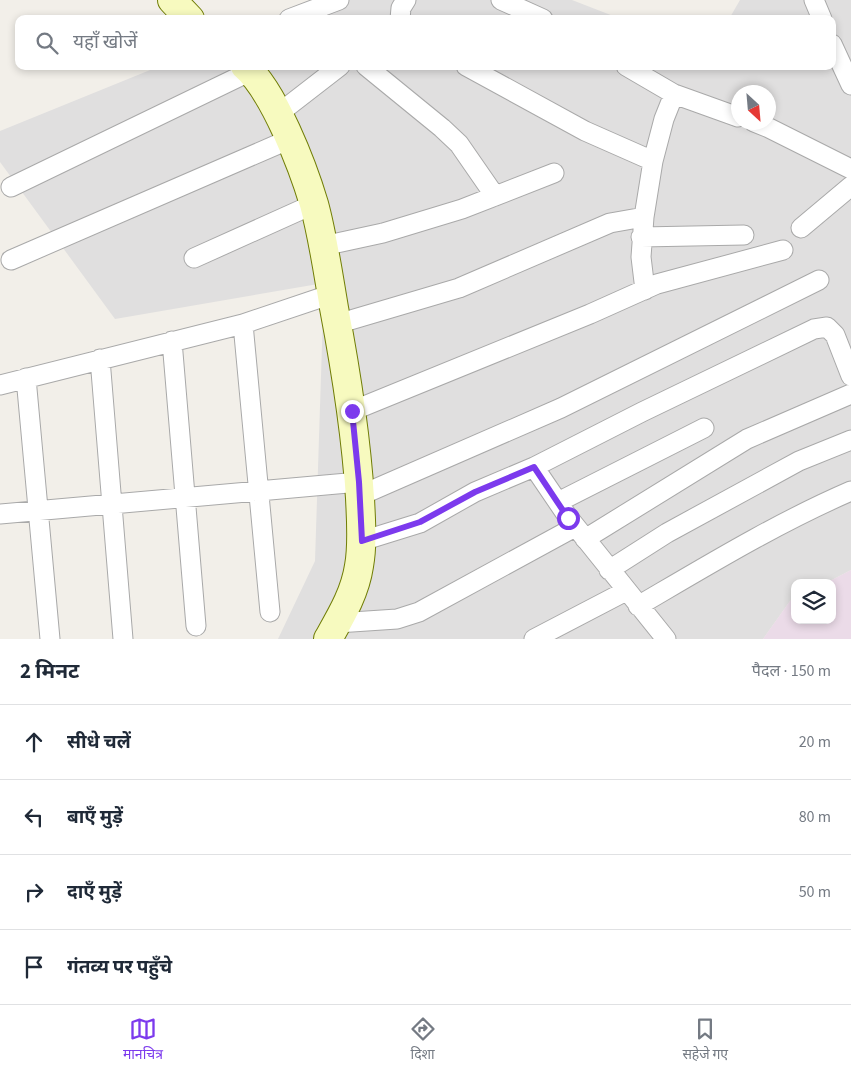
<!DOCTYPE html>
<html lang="hi">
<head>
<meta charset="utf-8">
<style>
	body { margin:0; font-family:"Source Sans 3","Noto Sans Devanagari",sans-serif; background:#f2f2f3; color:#1f2937 }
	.controls { position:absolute; right:15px; bottom:15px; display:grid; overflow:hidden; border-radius:10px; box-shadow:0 2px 8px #0003 }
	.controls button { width:45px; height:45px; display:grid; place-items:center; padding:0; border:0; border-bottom:1px solid #e0e1e3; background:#fff; color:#1f2937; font:25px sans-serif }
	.compass { position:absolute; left:731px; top:85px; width:45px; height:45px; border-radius:50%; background:#fff; box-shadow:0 2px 8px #0003; rotate:154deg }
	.stop { position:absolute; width:15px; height:15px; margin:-11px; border:4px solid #7c3aed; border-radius:50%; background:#fff }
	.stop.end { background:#7c3aed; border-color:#fff; box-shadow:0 1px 5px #0008 }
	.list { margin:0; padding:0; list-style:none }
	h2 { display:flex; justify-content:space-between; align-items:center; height:65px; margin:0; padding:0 20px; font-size:21px }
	h2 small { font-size:16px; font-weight:400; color:#747a83 }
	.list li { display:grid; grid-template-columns:32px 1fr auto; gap:15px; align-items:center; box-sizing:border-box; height:75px; padding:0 20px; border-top:1px solid #e0e1e3 }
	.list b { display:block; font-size:19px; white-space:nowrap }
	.list em { font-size:16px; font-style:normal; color:#747a83 }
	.icon { flex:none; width:28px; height:28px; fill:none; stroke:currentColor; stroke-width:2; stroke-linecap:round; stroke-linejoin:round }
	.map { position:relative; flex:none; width:851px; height:639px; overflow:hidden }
	.search { position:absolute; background:#fff; box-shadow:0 2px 8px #0003; left:15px; right:15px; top:15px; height:55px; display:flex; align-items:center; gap:12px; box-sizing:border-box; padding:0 18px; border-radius:10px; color:#747a83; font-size:19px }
	.sheet { height:365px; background:#fff }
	nav { display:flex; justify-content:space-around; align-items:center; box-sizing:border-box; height:70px; border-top:1px solid #e0e1e3; background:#fff; font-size:14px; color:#747a83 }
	nav a { display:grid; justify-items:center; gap:2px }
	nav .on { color:#7c3aed }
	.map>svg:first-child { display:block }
	.residential { fill:#e0dfdf; fill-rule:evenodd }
	.industrial { fill:#ebdbe8 }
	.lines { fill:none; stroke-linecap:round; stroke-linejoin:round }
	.street-casing { stroke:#a9a9a9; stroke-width:21 }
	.secondary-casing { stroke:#707d05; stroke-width:30 }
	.street { stroke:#fff; stroke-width:19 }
	.secondary { stroke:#f7fabf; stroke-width:28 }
	.route { stroke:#7c3aed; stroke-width:6 }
</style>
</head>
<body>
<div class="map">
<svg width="851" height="639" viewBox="0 0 851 639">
	<rect width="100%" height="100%" fill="#f2efe9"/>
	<path class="residential" d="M323,0h249l49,19h-344z
		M740,0h111v570l-25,13h-31v15l-5,3 -27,38h-485l37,-78 9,-278 -209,36 -115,-157v-31l160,-65h672v-47h-103zM738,92h30v30h-30z"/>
	<path class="industrial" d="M851,570v69h-88l27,-38 5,-3v22h37v-37h-6z"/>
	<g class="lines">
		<defs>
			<path id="street" d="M501,0l42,19
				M814,0l8,19
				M289,19l50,-19
				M400,19l1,-11 5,-8
				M832,44l19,41
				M366,66l76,62 17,16 36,52
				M466,66l119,65 68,30
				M626,66l48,28 64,23
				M278,114l62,-48
				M754,122l15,6 82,41
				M11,187l240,-116
				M801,228l50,-42
				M641,237l103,-2
				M323,246l60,-13 79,-24 92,-36
				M194,258l120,-54
				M11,260l279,-121
				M645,290l-4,-33 3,-40 9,-56 11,-42 10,-25
				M243,324l27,288
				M337,324l122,-36 151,-65 34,-6
				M172,341l24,285
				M100,359l23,280
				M26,378l24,261
				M0,385l243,-61 89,-30
				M352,411l238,-97 67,-30 126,-34
				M534,467l108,-55 172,-83 13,-2 8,8 16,41
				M359,496l202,-88 258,-128
				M558,502l146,-74
				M0,514l359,-32
				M585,539l162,-100 104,-45
				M362,541l58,-18 55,-31 59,-25 34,50 98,122
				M609,570l58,-37 132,-72 52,-21
				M638,606c70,-41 139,-83 213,-115
				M337,623l60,-4 22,-7 156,-85
				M534,639l92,-48"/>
			<path id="secondary" d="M172,0l18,19
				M245,66c29,25 58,101 69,138 9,33 14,69 20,104 12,63 22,126 26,190 1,23 3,46 -1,68 -4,27 -18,50 -31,73"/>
		</defs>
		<use href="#street" class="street-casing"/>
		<use href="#secondary" class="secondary-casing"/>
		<use href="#street" class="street"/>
		<use href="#secondary" class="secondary"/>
	</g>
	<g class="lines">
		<path class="route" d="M352,411l7,71 3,59 58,-19 55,-30 59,-25 34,51"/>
	</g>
</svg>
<div class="controls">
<button><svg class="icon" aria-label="layers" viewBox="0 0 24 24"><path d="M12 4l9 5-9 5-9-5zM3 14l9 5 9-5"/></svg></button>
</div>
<svg class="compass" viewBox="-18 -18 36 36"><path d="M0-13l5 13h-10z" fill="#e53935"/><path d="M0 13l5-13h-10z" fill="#747a83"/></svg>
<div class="stop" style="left:568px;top:518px"></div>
<div class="stop end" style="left:352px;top:411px"></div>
<div class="search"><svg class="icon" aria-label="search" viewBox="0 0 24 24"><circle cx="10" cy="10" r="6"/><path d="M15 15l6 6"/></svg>यहाँ खोजें</div>
</div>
<section class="sheet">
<h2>2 मिनट<small>पैदल · 150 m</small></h2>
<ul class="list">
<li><svg class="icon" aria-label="ahead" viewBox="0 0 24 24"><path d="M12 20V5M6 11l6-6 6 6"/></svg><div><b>सीधे चलें</b></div><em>20 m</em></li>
<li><svg class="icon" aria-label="left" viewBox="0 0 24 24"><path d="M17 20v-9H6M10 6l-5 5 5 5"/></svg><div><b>बाएँ मुड़ें</b></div><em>80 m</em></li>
<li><svg class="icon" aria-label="right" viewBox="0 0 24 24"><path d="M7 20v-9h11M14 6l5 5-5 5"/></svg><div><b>दाएँ मुड़ें</b></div><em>50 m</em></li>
<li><svg class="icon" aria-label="arrive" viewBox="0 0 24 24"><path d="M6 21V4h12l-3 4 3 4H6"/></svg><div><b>गंतव्य पर पहुँचे</b></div></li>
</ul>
</section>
<nav>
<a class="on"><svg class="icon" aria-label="map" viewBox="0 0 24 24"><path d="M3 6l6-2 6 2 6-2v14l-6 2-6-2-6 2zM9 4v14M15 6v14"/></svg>मानचित्र</a>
<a><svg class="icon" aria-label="directions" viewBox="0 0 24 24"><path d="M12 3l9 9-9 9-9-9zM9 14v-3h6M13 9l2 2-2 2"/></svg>दिशा</a>
<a><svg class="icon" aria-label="saved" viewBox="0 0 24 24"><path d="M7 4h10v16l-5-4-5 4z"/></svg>सहेजे गए</a>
</nav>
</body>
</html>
